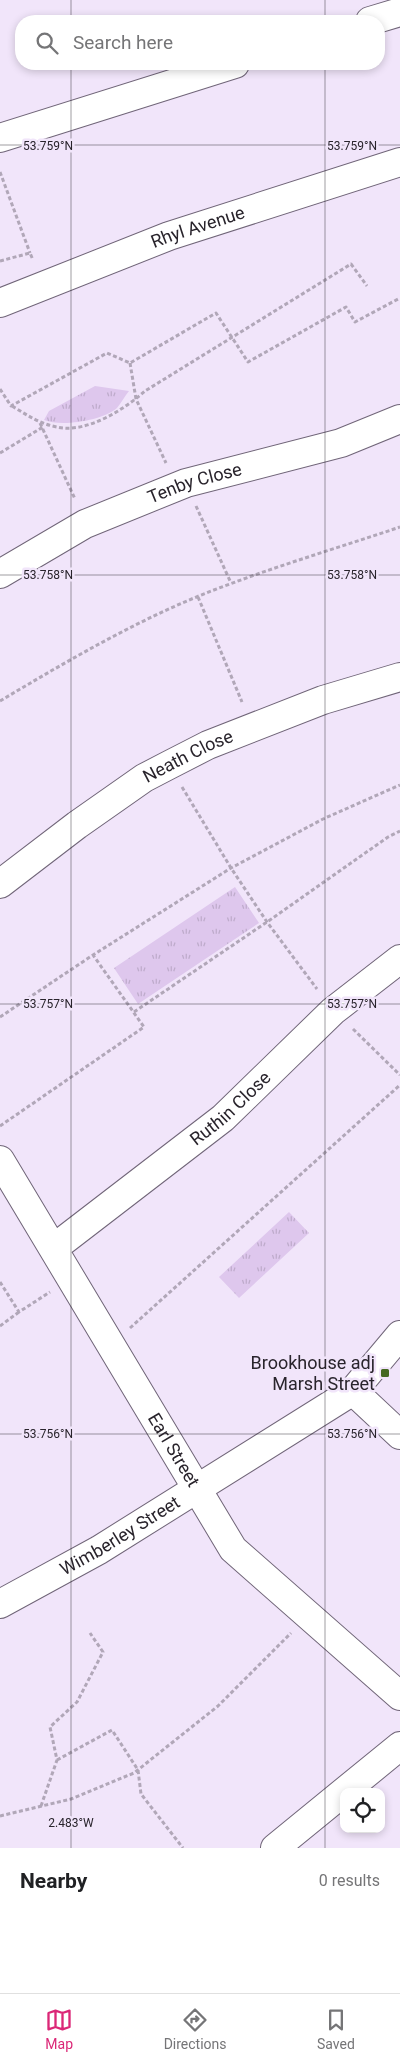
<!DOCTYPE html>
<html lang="en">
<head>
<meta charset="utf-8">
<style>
	body { margin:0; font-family:Roboto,sans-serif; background:#f6f6f6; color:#202124 }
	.controls { position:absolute; right:15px; bottom:15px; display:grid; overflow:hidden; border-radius:10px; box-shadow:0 2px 8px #0003 }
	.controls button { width:45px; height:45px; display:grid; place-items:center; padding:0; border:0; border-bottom:1px solid #e0e0e0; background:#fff; color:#202124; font:25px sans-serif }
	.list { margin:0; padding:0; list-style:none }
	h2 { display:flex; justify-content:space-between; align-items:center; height:65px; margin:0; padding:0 20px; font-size:21px }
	h2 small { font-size:16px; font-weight:400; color:#757577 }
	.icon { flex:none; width:28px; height:28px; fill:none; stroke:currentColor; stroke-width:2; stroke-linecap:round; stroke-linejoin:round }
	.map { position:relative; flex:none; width:400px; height:1848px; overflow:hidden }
	.search { position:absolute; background:#fff; box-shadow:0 2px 8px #0003; left:15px; right:15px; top:15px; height:55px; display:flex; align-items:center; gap:12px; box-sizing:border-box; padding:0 18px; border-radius:20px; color:#757577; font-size:19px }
	.sheet { height:145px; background:#fff }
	nav { display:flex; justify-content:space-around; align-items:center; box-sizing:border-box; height:70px; border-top:1px solid #e0e0e0; background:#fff; font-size:14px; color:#757577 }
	nav a { display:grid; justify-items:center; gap:2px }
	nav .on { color:#db2777 }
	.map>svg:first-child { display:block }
	.park { fill:url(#park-tufts) }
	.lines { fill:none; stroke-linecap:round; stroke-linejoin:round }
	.minor-casing { stroke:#706578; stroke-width:30 }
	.path { stroke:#b1a7b8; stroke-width:3; stroke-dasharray:4 2.5; stroke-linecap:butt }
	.minor { stroke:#fff; stroke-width:28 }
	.ticks { fill:none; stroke:#29242c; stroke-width:1; stroke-opacity:0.45 }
	.poi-dot { fill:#456820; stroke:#f1e5fa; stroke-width:2 }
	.labels { text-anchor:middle; stroke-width:5; stroke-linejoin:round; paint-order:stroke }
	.street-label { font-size:18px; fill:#29242c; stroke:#f1e5fa }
	.poi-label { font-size:18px; fill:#29242c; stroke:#f1e5fa; text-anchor:end }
	.ticks-label { font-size:12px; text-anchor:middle; fill:#29242c; stroke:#f1e5fa; stroke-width:5; stroke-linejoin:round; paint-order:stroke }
</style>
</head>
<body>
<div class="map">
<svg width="400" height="1848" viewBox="0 0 400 1848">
	<defs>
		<pattern id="park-tufts" width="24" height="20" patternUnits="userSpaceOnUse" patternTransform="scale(1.25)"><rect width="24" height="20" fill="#dec7ed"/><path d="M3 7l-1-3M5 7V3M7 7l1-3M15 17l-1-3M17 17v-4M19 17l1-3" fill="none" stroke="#beabcb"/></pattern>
	</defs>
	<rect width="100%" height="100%" fill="#f1e5fa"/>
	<path class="park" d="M95,386l34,5c-4,5 -8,12 -12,17 -15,13 -56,19 -73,12l5,-9z
		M235,887l24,36 -121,81 -24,-36z
		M289,1212l20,21 -70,65 -20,-21z"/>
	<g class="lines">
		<defs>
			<g id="minor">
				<path d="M370,21l30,-9"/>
				<path d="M0,138l235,-74"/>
				<path id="s1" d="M0,303l169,-67 231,-74"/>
				<path id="s2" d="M0,574l85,-50 101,-41 155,-40 59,-24"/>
				<path id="s3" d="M0,884l77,-59 67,-47 25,-13 39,-20 115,-45 77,-23"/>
				<path id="s4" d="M0,1160l233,389 167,147"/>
				<path id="s5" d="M54,1248l169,-130 110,-107 67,-52"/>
				<path d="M353,1391l47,44"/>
				<path id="s6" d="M0,1604l99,-54 254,-159 47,-56"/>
				<path d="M275,1848l125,-102"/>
			</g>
		</defs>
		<use href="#minor" class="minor-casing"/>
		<path class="path" d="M0,172l30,81
			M0,261l30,-8 3,7
			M130,363l6,36 30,64
			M0,389l11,17 96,-53 23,10 86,-50 32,49 98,-55 9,15 45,-24
			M12,406c15,9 28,18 45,21 29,7 68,-18 88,-36l206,-127 16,22
			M40,423l35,76
			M0,453l43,-26
			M196,506l35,77
			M198,597l44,105
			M0,701c74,-44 149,-88 230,-117 56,-21 114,-38 170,-57
			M182,787l49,81 36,54 50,67
			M134,1012l133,-90 121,-85 12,-6
			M0,1017l93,-62 138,-87 92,-49 77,-34
			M353,1029l47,46
			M0,1126l144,-99 -51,-72
			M0,1282l19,30 31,-20
			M0,1326l19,-14
			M130,1328l270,-243
			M57,1760l55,-30 26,40 3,24 42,54
			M41,1806l16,-46 -7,-33 27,-25 26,-50 -13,-19
			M0,1816l71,-17 63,-26 84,-67 73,-73"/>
		<use href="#minor" class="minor"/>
	</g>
	<path class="ticks" d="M71,0v21M325,0v21M71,64v1784M325,64v1784M0,145h400M0,575h400M0,1004h400M0,1434h400"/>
	<rect class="poi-dot" x="380" y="1368" width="10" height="10" rx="2.5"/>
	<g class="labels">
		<g class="street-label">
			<text dy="6" stroke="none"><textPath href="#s1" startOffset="212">Rhyl Avenue</textPath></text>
			<text dy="6" stroke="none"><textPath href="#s2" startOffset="216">Tenby Close</textPath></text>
			<text dy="6" stroke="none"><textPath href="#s3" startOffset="228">Neath Close</textPath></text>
			<text dy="6" stroke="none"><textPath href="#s5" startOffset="225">Ruthin Close</textPath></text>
			<text dy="6" stroke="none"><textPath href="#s4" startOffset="338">Earl Street</textPath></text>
			<text dy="6" stroke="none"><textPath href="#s6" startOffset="138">Wimberley Street</textPath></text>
		</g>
		<g class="poi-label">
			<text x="375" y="1369">Brookhouse adj<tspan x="375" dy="21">Marsh Street</tspan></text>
		</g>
	</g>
	<g class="ticks-label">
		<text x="48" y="150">53.759°N</text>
		<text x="352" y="150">53.759°N</text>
		<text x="48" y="579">53.758°N</text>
		<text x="352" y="579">53.758°N</text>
		<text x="48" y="1008">53.757°N</text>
		<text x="352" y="1008">53.757°N</text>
		<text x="48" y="1438">53.756°N</text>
		<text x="352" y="1438">53.756°N</text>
		<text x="71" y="1827">2.483°W</text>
	</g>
</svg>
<div class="controls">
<button><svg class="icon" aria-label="locate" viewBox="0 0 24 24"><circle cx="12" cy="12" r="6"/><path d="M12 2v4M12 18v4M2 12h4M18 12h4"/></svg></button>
</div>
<div class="search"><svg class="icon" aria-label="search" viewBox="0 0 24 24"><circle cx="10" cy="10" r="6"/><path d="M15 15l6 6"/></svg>Search here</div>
</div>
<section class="sheet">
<h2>Nearby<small>0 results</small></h2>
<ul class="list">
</ul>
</section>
<nav>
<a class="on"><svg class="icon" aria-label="map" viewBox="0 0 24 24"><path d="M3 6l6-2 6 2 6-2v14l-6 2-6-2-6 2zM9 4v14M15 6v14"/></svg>Map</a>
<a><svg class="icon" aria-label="directions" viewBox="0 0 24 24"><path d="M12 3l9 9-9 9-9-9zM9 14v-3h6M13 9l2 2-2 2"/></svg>Directions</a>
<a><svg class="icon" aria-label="saved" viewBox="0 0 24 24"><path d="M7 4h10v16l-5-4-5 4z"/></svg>Saved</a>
</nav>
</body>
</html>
